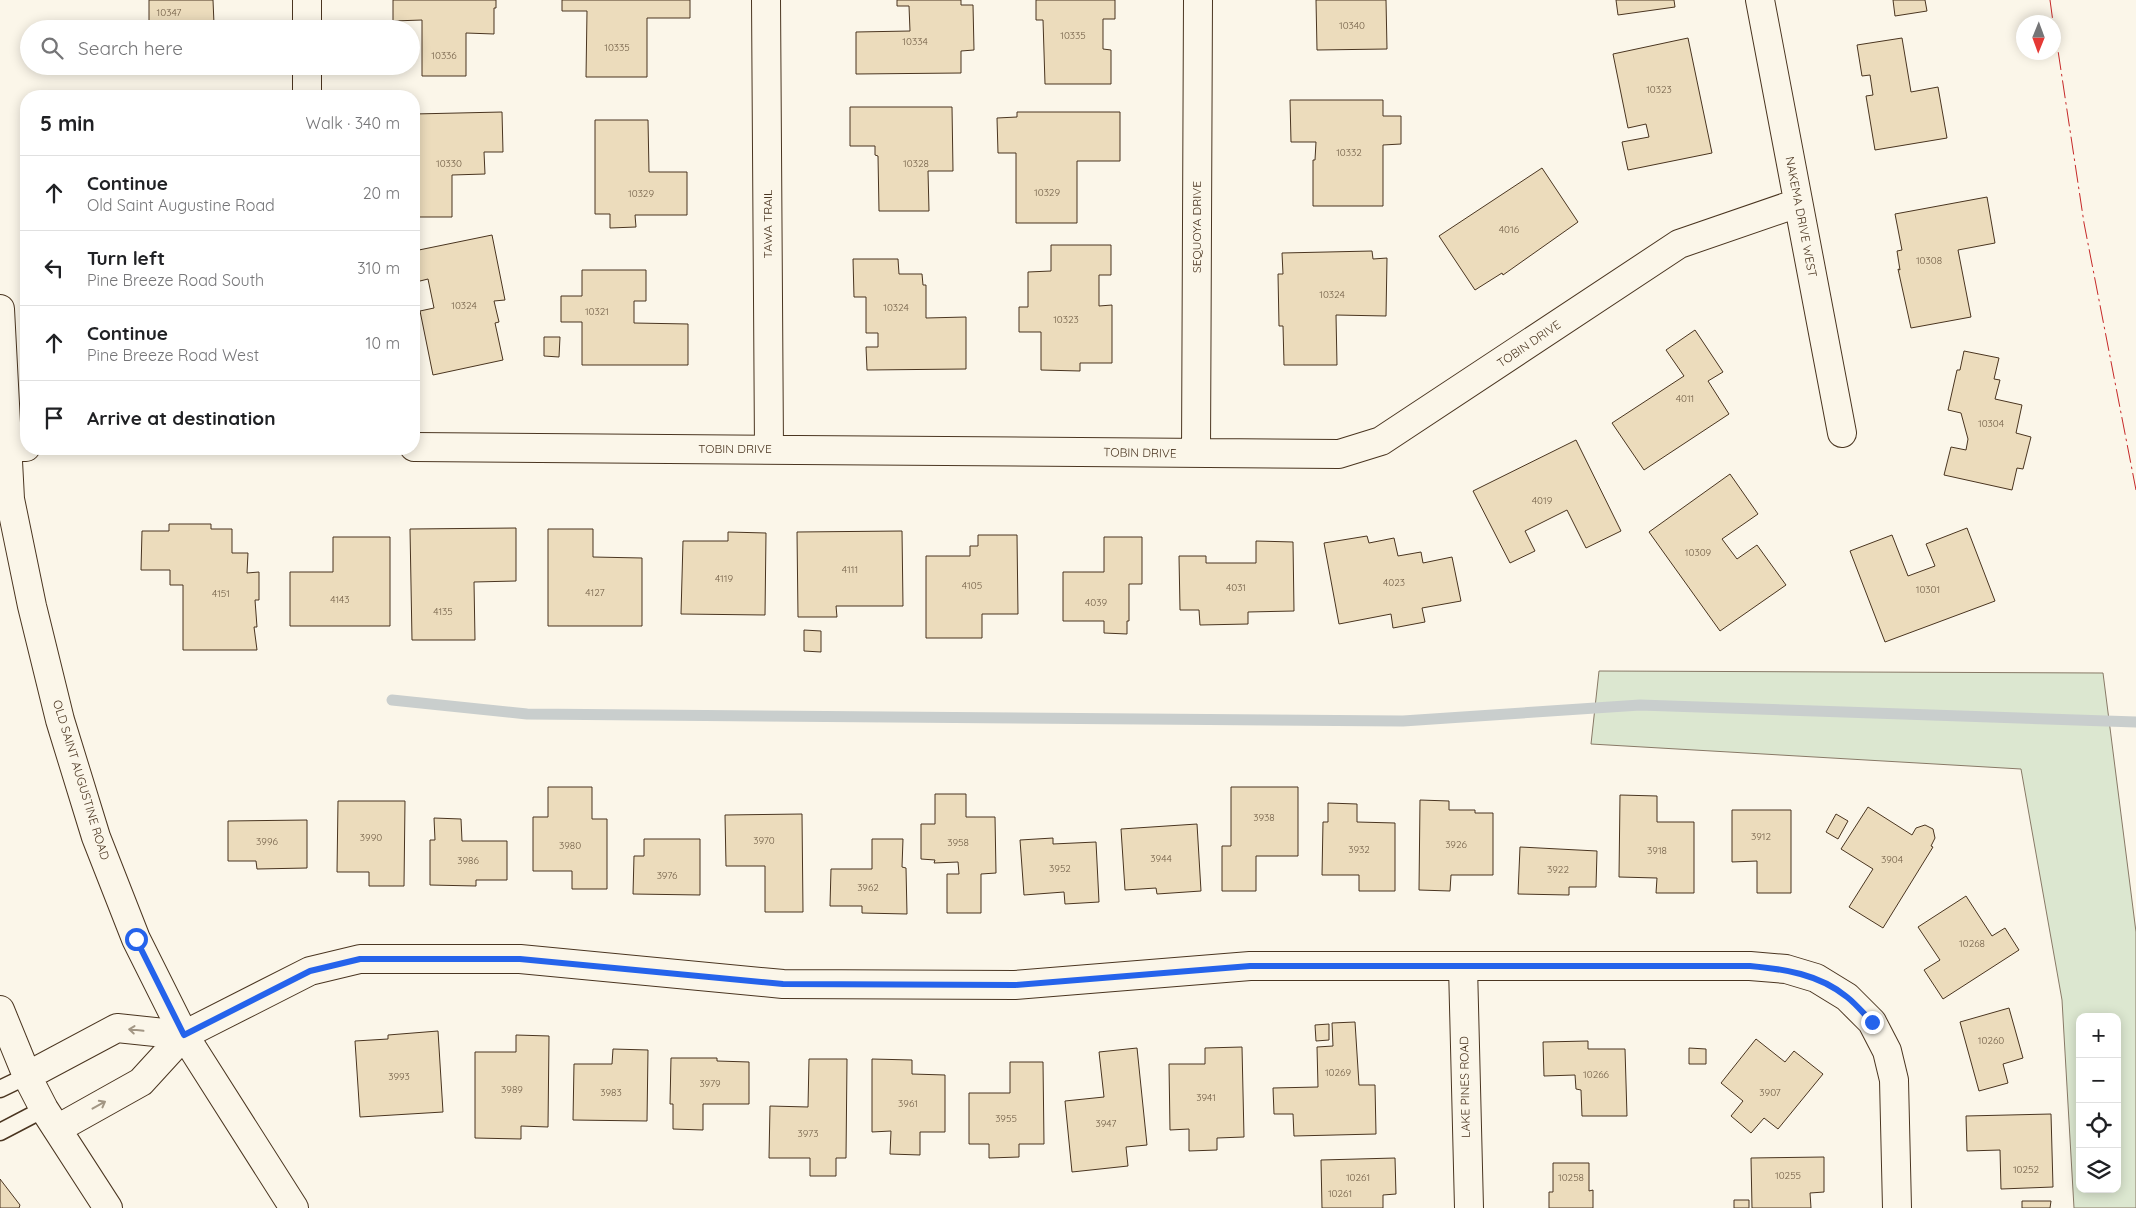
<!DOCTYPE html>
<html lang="en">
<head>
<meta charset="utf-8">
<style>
	body { margin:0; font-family:Quicksand,sans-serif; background:#f6f6f6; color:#202124 }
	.controls { position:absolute; right:15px; bottom:15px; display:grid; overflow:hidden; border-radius:10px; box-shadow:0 2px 12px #0003 }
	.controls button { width:45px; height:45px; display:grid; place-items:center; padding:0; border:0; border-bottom:1px solid #e0e0e0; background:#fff; color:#202124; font:25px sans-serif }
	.compass { position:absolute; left:2016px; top:15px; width:45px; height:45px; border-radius:50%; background:#fff; box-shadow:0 2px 12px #0003; rotate:181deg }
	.stop { position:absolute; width:15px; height:15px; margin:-11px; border:4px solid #2563eb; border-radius:50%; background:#fff }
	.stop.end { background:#2563eb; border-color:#fff; box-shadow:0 1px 5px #0008 }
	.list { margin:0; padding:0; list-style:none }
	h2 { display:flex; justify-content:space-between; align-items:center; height:65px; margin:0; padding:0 20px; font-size:21px }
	h2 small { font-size:16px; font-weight:400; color:#757577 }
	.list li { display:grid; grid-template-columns:32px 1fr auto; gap:15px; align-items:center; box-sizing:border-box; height:75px; padding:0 20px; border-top:1px solid #e0e0e0 }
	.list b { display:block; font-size:19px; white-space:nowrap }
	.list p { margin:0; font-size:16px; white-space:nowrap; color:#757577 }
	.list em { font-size:16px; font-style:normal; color:#757577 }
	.icon { flex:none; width:28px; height:28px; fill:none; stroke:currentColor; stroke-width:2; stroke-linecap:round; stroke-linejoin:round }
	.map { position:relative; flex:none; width:2136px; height:1208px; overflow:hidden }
	.search { position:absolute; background:#fff; box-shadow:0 2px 12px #0003; left:20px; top:20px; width:400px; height:55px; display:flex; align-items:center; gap:12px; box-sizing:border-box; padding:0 18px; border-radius:28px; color:#757577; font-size:19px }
	.panel { position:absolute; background:#fff; box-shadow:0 2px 12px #0003; left:20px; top:90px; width:400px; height:365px; border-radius:20px }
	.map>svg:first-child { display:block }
	.green { fill:#dce7d0; stroke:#887966; fill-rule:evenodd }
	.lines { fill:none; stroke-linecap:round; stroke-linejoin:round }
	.stream { stroke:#c9cecd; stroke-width:11 }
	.building { fill:#ecdcbc; stroke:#4a3520 }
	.service-casing { stroke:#4a3520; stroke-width:19 }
	.minor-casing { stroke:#4a3520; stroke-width:30 }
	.secondary-casing { stroke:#4a3520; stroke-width:30 }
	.service { stroke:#fbf6e9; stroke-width:16 }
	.minor { stroke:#fbf6e9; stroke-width:28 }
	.secondary { stroke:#fbf6e9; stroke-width:28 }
	.power { stroke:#c62828; stroke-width:1; stroke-dasharray:18 4 2.5 4; stroke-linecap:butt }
	.oneway { stroke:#a29684 }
	.route { stroke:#2563eb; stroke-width:6 }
	.labels { text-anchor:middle; stroke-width:4; stroke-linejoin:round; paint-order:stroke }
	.number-label { font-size:10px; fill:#725f47 }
	.street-label { font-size:12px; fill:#4a3520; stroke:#fbf6e9 }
</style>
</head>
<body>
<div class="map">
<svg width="2136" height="1208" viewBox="0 0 2136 1208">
	<rect width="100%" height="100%" fill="#fbf6e9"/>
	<path class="green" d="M1599,671l504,2 33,259v276h-62l-12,-208 -41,-231 -430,-25zM2080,1017h37v172h-37z"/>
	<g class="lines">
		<path class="stream" d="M392,700l135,14 876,7 237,-16 496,17"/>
	</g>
	<path class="building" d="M149,0h64l1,24h13v5h-78z
		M393,0h103v8h-2v26l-28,-1v43h-44v-56l-29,1z
		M562,0h128v18h-43v59h-61l1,-66h-25z
		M897,0h64v5h12l1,45 -13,1v22l-105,1v-42l54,-1 -1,-25h-12z
		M1036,0h79v19h-12v30l8,1v34h-66l-2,-64h-7z
		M1316,0h70l1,49 -70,1z
		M1616,0h58l1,7 -57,8z
		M1893,0h32l2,11 -32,5z
		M1688,38l24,115 -84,17 -6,-28 27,-5 -3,-13 -18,4 -15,-74z
		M1902,38l9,54 27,-5 9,51 -72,12 -9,-54 7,-1 -3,-20 -8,1 -5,-31z
		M1290,100h93v16h18v28l-18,1v61h-70v-46h2l1,-18h-25z
		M850,107h102l1,64h-25l1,40h-50l-1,-55 -3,-1v-9h-25z
		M502,112l1,40h-19l1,22 -33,1v42h-38v-103z
		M1017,112h103v49h-43v62h-61v-70h-18l-1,-35 20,-1z
		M595,120h53l1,52h38v43h-52l1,12 -26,1v-14h-15z
		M1542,168l36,54 -75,53 -1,-2 -27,17 -36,-54z
		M1987,197l8,46 -37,7 13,67 -60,11 -13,-59 2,1 -3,-19 5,-1 -7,-36z
		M492,235l13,65 -11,1 5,21 -4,1 8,37 -70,15 -13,-64 14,-3 -6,-29 -12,3 -2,-13v-18z
		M1051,245h60v30h-12v31l13,-1v58h-32v8l-39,-1v-38h-22v-25h9v-35l23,-1z
		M1372,251l1,8 14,-1 -1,58 -50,-1 1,50h-53l-1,-39h-4l-1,-52h5l-1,-21z
		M853,259h45l1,15h23l1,11h3v33l40,-1v52l-99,1 -1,-23h12v-14h-12v-36h-12z
		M582,270h64v31h-12v22l54,1v41h-106v-43h-21v-26h21z
		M1695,330l28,42 -15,9 21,33 -85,56 -32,-47 72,-47 -18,-26z
		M544,337h16l-1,20 -15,-1z
		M1964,351l35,7 -5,21 6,1 -5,19 27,6 -6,28 15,4 -8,32 -6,-1 -5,22 -68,-15 7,-28 15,3 2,-11 -7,-26 -13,-3 9,-40h3z
		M1576,440l45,91 -35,17 -19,-38 -42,21 10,20 -25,12 -37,-72z
		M1730,474l28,40 -36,25 15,20 20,-14 29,40 -66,46 -71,-99z
		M169,524h42v5h21v24h16l-1,20 12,-1v28h-4l2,27h-3l3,23h-74v-65h-13v-15h-29l1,-39h27z
		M516,528v53l-42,1 1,58h-63l-2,-111z
		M1967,528l28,73 -110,41 -35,-91 42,-16 16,41 27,-10 -9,-22z
		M548,529h45v28l49,1v68h-94z
		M902,531l1,75h-67l1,11h-39l-1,-85z
		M728,532l38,1 -1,82 -84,-1 2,-73h45z
		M978,535h39l1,79h-36v24h-56v-82h44v-10h8z
		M1367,536l2,7 25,-5 4,18 23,-4 2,11 29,-6 9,44 -39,7 3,14 -32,6 -2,-14 -52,10 -15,-81z
		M333,537h57v89h-100v-54h43z
		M1104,537h38v47h-13v37h-2v13l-23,-1v-12h-41v-49h41z
		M1256,541l37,1 1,69 -46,1v12l-48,1 -1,-15h-19l-1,-54h27v7h50z
		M804,630l17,1v21l-17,-1z
		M548,787h44v32h15v70h-35v-18h-39v-54h15z
		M1231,787h67v69h-42v35h-34v-45h9z
		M935,794h31v23h29l1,56 -15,1v39h-34v-39h12l-1,-12 -24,1 1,-3 -14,-1v-35h14z
		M1620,795l37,1v26h37v71h-38l1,-15 -38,-1z
		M1420,800l29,1v9h26v3h18v62h-42l-1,16 -31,-1z
		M338,801h67l-1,85h-35v-14h-32z
		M1328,803l29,1v18l38,1v68h-36v-16h-37l1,-53h5z
		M1868,807l44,28 4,-7 9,-3 8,4 2,9 -4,8 2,1 -50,81 -34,-21 24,-38 -32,-20z
		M1732,810h59v83h-34v-32l-25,1z
		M802,814l1,98h-38v-46h-39l-1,-51z
		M1836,814l12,7 -10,18 -12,-7z
		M434,818l27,1 1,22h45v39h-31v6l-46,-1v-45h5z
		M307,820v48l-50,1 -1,-8h-28v-40z
		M1197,824l4,67 -44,3 -1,-6 -31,2 -4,-61z
		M1053,838v6l43,-2 3,60 -34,2 -1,-12 -40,3 -4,-55z
		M644,839h56v56l-67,-1 1,-38h10z
		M872,839h31l-1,28 4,1 1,46 -45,-1v-7h-32l1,-37h41z
		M1520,847l77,4 -1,36h-27v8l-51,-1z
		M1966,896l26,40 13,-8 14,22 -76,49 -19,-29 16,-10 -22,-33z
		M2009,1008l14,50 -20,6 5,19 -29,8 -19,-69z
		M1355,1022l4,63h16l1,49 -82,2 -1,-22h-19l-1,-26 45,-1 -1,-40 16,-1 -1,-23z
		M1329,1024v16l-13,1 -1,-16z
		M438,1031l5,81 -83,5 -5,-76 33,-2v-4z
		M516,1035l33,1 -1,91 -27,-1v13l-46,-1v-86h41z
		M1756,1039l29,23 9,-11 29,23 -45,55 -14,-11 -13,15 -20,-17 12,-15 -22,-18z
		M1588,1041v8h37l2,67h-45l-1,-26 -5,-1 -1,-14 -31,1 -1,-34z
		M1242,1047l2,90 -27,1v12l-28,1v-22l-19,1 -1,-66h36v-16z
		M1137,1048l10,97 -21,2 2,19 -56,6 -7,-71 39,-4 -5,-45z
		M1689,1048l17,1v15h-17z
		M613,1049l35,1 -1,71 -74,-1 1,-56h38z
		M671,1058h46v3l32,1v42h-46v26l-30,-1v-25h-3z
		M809,1059h38l-1,99h-10v18h-26v-18h-41l1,-52 38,1z
		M872,1059l40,1v14l33,1v57h-25v23l-30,-1 1,-23 -19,1z
		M1010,1062h33l1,82h-25v13l-30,1v-14h-20v-51h41z
		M2051,1114l2,73 -52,2 -1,-39 -33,1 -1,-35z
		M1824,1157v35l-14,1 1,15h-59l-1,-50z
		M1395,1158l1,36 -13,1v13h-61l-1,-48z
		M1553,1163h36v28l4,-1v18h-44v-16h4z
		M0,1179l20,26 -1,3h-19z
		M1734,1200h15v8h-15z
		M2022,1201h29l-1,7h-28z"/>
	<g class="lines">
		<defs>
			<path id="service" d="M0,1089l27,-13
				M0,1132l44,-23"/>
			<path id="minor" d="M307,0v29
				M766,0l3,449
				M1760,0l82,433
				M307,66v30
				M7,447h19
				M414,447l925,7 42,-13 298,-197 119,-41
				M1196,453l2,-453
				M1463,966l6,242
				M0,1010l27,66 17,33 64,99
				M27,1076l90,-48 67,7
				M57,1129l84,-47 43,-47 126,-64 50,-12h160l263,25 232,1 235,-19h500l36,3 30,9 31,19 25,25 15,29 7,29 3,128"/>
			<path id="secondary" d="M0,309l10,190 22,107 28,114 36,117 40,102 48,96 110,173"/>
		</defs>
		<use href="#service" class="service-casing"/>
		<use href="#minor" class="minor-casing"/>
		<use href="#secondary" class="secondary-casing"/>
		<use href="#service" class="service"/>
		<use href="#minor" class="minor"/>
		<use href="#secondary" class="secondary"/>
		<path class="power" d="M2050,0l3,22
			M2054,24l30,199 52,267"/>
	</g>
	<defs><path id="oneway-shaft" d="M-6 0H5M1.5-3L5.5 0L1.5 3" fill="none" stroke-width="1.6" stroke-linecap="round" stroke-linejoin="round" transform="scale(1.25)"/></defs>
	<g class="oneway">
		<use href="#oneway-shaft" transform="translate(136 1030) rotate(-174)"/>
		<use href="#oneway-shaft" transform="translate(99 1105) rotate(-29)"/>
	</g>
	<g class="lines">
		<path class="route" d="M136,939l48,96 126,-64 50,-12h160l263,25 232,1 235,-19h500c34,3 69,8 97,31 9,7 17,17 25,25"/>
	</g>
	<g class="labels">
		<g class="number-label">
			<text x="169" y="16">10347</text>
			<text x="1352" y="29">10340</text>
			<text x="1073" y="39">10335</text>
			<text x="915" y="45">10334</text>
			<text x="617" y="51">10335</text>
			<text x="444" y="59">10336</text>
			<text x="1659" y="93">10323</text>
			<text x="1349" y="156">10332</text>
			<text x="449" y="167">10330</text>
			<text x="916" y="167">10328</text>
			<text x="1047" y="196">10329</text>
			<text x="641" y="197">10329</text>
			<text x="1509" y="233">4016</text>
			<text x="1929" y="264">10308</text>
			<text x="1332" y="298">10324</text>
			<text x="464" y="309">10324</text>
			<text x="896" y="311">10324</text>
			<text x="597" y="315">10321</text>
			<text x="1066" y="323">10323</text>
			<text x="1685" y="402">4011</text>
			<text x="1991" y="427">10304</text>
			<text x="1542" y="504">4019</text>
			<text x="1698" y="556">10309</text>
			<text x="850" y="573">4111</text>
			<text x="724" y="582">4119</text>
			<text x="1394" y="586">4023</text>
			<text x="972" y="589">4105</text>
			<text x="1236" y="591">4031</text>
			<text x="1928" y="593">10301</text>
			<text x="595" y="596">4127</text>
			<text x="221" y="597">4151</text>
			<text x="340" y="603">4143</text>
			<text x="1096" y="606">4039</text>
			<text x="443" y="615">4135</text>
			<text x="1264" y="821">3938</text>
			<text x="1761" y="840">3912</text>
			<text x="371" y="841">3990</text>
			<text x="764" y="844">3970</text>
			<text x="267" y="845">3996</text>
			<text x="958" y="846">3958</text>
			<text x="1456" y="848">3926</text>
			<text x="570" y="849">3980</text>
			<text x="1359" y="853">3932</text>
			<text x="1657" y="854">3918</text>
			<text x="1161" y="862">3944</text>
			<text x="1892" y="863">3904</text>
			<text x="468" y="864">3986</text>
			<text x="1060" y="872">3952</text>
			<text x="1558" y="873">3922</text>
			<text x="667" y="879">3976</text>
			<text x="868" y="891">3962</text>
			<text x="1972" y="947">10268</text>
			<text x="1991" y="1044">10260</text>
			<text x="1338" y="1076">10269</text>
			<text x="1596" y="1078">10266</text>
			<text x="399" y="1080">3993</text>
			<text x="710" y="1087">3979</text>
			<text x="512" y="1093">3989</text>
			<text x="611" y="1096">3983</text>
			<text x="1770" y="1096">3907</text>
			<text x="1206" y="1101">3941</text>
			<text x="908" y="1107">3961</text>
			<text x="1006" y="1122">3955</text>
			<text x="1106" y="1127">3947</text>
			<text x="808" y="1137">3973</text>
			<text x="2026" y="1173">10252</text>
			<text x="1788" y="1179">10255</text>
			<text x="1358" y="1181">10261</text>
			<text x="1571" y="1181">10258</text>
			<text x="1340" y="1197">10261</text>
		</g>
		<g class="street-label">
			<text transform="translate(1801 217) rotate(79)" y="4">NAKEMA DRIVE WEST</text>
			<text transform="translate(768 224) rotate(-90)" y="4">TAWA TRAIL</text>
			<text transform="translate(1197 227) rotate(-90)" y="4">SEQUOYA DRIVE</text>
			<text transform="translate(1529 344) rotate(-34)" y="4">TOBIN DRIVE</text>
			<text x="735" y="453">TOBIN DRIVE</text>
			<text transform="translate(1140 453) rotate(1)" y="4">TOBIN DRIVE</text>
			<text transform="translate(81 780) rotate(73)" y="4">OLD SAINT AUGUSTINE ROAD</text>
			<text transform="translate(1465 1087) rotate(-91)" y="4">LAKE PINES ROAD</text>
		</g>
	</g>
</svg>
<div class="controls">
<button>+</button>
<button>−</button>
<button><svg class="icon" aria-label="locate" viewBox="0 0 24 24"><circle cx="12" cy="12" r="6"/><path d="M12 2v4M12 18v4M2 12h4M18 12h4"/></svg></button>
<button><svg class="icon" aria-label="layers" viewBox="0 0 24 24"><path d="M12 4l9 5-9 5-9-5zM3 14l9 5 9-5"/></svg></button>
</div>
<svg class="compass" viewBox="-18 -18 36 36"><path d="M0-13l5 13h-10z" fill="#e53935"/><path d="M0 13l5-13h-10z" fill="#757577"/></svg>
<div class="stop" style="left:136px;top:939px"></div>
<div class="stop end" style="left:1872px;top:1022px"></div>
<div class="search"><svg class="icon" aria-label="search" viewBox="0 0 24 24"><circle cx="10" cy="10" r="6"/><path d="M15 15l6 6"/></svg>Search here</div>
<section class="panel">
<h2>5 min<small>Walk · 340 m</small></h2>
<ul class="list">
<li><svg class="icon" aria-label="ahead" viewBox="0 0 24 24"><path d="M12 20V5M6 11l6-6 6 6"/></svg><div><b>Continue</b><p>Old Saint Augustine Road</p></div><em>20 m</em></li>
<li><svg class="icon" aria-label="left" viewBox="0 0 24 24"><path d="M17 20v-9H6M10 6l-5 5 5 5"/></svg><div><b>Turn left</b><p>Pine Breeze Road South</p></div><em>310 m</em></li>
<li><svg class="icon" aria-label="ahead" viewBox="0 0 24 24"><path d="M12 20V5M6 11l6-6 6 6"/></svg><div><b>Continue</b><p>Pine Breeze Road West</p></div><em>10 m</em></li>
<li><svg class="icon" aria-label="arrive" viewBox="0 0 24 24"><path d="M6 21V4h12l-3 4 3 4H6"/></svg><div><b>Arrive at destination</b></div></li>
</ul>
</section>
</div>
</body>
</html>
